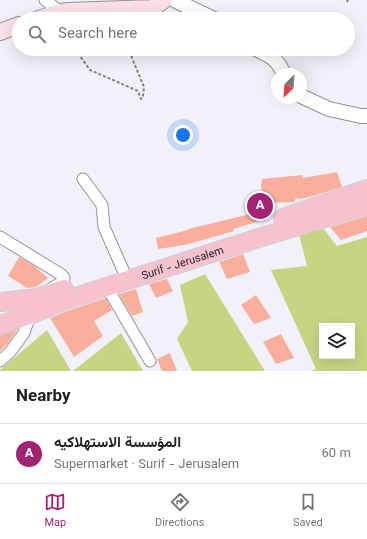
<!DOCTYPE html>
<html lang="en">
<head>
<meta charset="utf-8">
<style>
	body { margin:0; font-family:Georgia,Vazirmatn,serif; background:#f2f2f2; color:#222 }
	.controls { position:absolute; right:12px; bottom:12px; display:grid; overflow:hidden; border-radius:0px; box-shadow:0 4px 16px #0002 }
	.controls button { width:36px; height:36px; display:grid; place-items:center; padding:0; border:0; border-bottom:1px solid #e0e0e0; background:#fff; color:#222; font:20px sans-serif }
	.compass { position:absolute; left:271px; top:68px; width:36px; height:36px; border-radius:50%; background:#fff; box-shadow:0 4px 16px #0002; rotate:205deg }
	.you { position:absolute; left:183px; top:135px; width:14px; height:14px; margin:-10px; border:3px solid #fff; border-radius:50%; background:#1a73e8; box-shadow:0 0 0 6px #1a73e833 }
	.badge { display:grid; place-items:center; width:26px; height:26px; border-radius:50%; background:#a32272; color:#fff; font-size:13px; font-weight:700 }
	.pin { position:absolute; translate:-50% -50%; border:2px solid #fff; box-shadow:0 1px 4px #0006 }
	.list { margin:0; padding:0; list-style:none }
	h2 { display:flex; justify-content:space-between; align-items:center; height:52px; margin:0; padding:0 16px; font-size:17px }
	h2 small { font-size:13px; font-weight:400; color:#767676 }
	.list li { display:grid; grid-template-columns:26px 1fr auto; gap:12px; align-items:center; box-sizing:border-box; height:60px; padding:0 16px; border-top:1px solid #e0e0e0 }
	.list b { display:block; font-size:15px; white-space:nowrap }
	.list p { margin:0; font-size:13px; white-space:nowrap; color:#767676 }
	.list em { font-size:13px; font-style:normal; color:#767676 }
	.icon { flex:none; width:22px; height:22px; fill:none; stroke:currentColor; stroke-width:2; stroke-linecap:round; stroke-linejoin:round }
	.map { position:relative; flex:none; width:367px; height:371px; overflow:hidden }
	.search { position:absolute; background:#fff; box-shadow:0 4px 16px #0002; left:12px; right:12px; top:12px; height:44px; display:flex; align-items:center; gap:10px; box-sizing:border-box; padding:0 14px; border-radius:22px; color:#767676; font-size:15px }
	.sheet { height:112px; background:#fff }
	nav { display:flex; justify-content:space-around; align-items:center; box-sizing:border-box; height:56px; border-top:1px solid #e0e0e0; background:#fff; font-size:11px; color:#767676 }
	nav a { display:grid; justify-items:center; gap:2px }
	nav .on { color:#a32272 }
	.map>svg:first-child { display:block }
	.green { fill:#c7d583; fill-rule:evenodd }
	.building { fill:#fbae9c }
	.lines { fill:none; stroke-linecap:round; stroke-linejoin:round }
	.minor-casing { stroke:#92929a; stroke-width:13 }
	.tertiary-casing { stroke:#92929a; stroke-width:16 }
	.secondary-casing { stroke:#92929a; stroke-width:18 }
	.primary-casing { stroke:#cecece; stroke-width:20 }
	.path { stroke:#807f85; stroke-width:2; stroke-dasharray:3 2; stroke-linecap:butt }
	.minor { stroke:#fff; stroke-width:11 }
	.tertiary { stroke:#fff; stroke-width:14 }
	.secondary { stroke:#fbe1e7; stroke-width:16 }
	.primary { stroke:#f7c2d0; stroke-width:18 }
	.labels { text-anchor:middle; stroke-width:3; stroke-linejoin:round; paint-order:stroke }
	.street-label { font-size:11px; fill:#1f1f22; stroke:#fff }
</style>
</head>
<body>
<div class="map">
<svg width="367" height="371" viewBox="0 0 367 371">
	<rect width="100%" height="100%" fill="#f2f1fa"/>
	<path class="green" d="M324,229l13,17 30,-9v134h-56l5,-2 -45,-99 36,-4 -8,-32zM322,326h30v30h-30z
		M205,274l60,97h-73l-15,-32 11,-17 -8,-37z
		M47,330l24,41h-71v-1z
		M121,333l22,38h-70z"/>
	<path class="building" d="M337,172l5,15 -32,10h-1l-8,2 -5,-1 -2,4 -30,1 -3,-18 1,-6 40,-4 1,3z
		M259,212v9l-26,8 1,2 -49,14 -27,4 -2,-11 32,-8v-1z
		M367,216v15l-26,9 -11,-13z
		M243,254l7,18 -23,7 -8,-17z
		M19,257l14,8 15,13 -12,9 -9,1 -19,-12z
		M167,279l6,12 -17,7 -7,-14z
		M136,289l7,23 -11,4 -13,-22z
		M256,295l15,23 -17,6 -13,-19z
		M106,298l6,12 -18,11 9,15 -29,21 -24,-39 14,-6z
		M17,330l-9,13 -8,8v-16z
		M281,334l13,24 -18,6 -13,-22z
		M170,353l7,18h-15l-5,-12z"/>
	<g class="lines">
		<defs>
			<path id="minor" d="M45,0l16,12
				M83,179l19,26 2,22 19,43
				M0,237l62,38 2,3 -2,4 -11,7
				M107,287l43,74
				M0,361l10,-9 14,-19 6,-18"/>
			<path id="tertiary" d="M174,0l40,19
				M256,49c15,8 20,8 28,25
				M301,96l28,13 32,7h6"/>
			<path id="secondary" d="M38,19l23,-7 7,-1 85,-3 11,-8
				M0,32l19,-7"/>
			<g id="primary">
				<path d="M283,218l84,-29"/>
				<path d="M0,302l37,-4 27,-9"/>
				<path id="s1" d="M0,325l32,-11 28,-12 192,-62 115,-35"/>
			</g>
		</defs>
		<use href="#minor" class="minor-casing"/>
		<use href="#tertiary" class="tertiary-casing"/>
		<use href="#secondary" class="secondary-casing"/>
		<use href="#primary" class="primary-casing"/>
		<path class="path" d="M347,0l1,2
			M75,49l15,21 48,21 3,8 2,-3 1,-9 -12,-29 -2,-9"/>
		<use href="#minor" class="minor"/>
		<use href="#tertiary" class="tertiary"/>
		<use href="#secondary" class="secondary"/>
		<use href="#primary" class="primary"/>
	</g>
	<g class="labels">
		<g class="street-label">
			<text dy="4" stroke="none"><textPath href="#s1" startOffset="193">Surif - Jerusalem</textPath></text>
		</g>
	</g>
</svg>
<div class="controls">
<button><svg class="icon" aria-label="layers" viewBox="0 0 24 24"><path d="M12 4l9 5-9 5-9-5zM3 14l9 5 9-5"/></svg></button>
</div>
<svg class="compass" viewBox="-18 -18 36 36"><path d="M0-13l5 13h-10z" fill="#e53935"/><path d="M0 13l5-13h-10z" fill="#767676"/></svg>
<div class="you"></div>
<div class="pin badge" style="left:260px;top:206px">A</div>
<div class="search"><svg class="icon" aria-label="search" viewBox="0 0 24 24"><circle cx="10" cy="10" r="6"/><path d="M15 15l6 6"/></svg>Search here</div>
</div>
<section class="sheet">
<h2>Nearby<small></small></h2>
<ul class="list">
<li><span class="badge">A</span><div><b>المؤسسة الاستهلاكيه</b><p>Supermarket · Surif - Jerusalem</p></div><em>60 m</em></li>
</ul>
</section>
<nav>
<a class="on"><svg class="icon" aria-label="map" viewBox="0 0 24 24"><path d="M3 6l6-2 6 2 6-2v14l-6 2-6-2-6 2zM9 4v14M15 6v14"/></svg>Map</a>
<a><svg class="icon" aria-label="directions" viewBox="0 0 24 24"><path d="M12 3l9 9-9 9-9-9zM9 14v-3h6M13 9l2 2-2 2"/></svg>Directions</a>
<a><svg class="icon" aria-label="saved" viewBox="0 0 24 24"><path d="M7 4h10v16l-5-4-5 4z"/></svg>Saved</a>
</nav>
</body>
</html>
